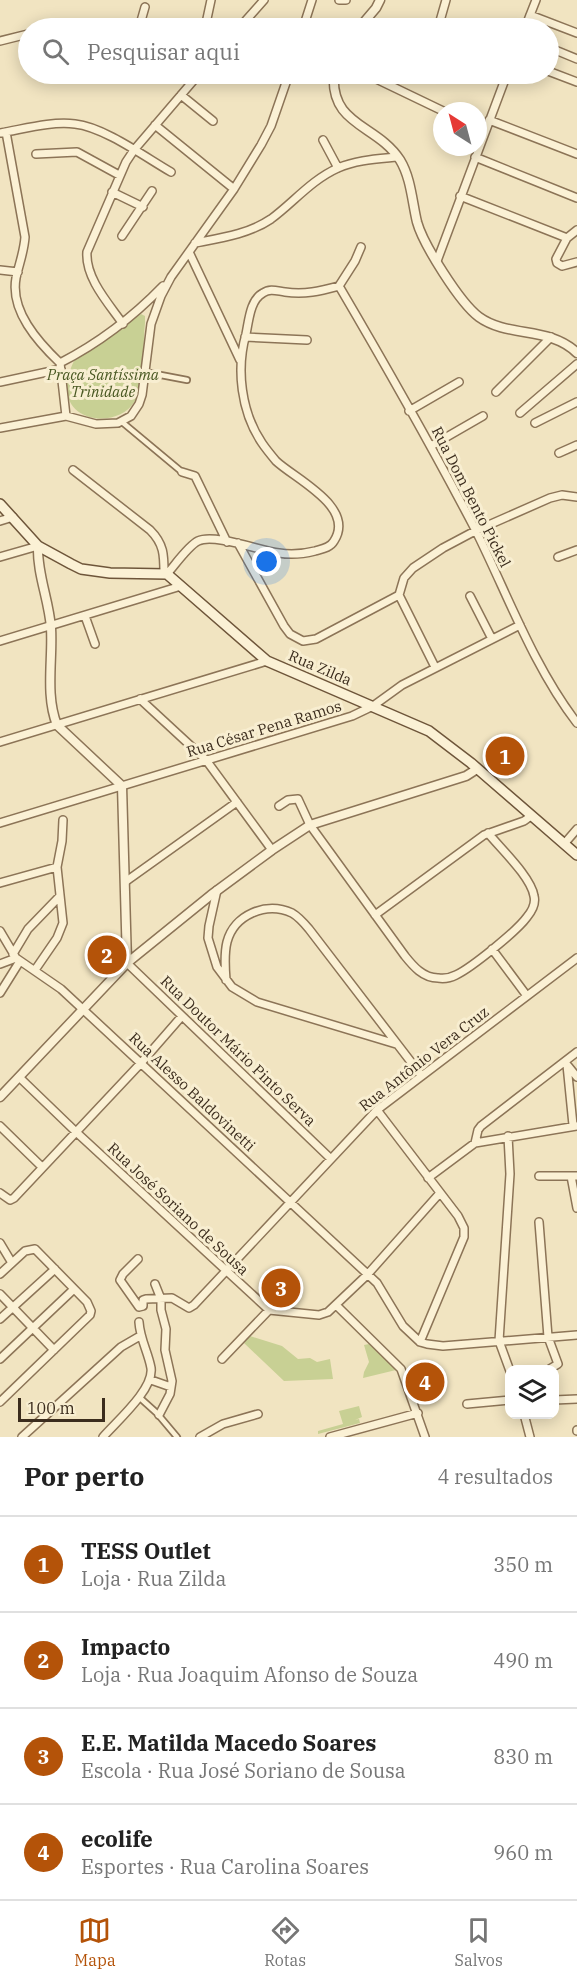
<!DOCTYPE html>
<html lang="pt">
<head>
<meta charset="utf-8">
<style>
	body { margin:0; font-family:"IBM Plex Serif",serif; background:#f2f2f2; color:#222 }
	.controls { position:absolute; right:18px; bottom:18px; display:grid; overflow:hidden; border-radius:12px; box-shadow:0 3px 15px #0003 }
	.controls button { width:54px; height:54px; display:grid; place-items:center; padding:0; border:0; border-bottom:2px solid #e0e0e0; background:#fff; color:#222; font:30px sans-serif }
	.compass { position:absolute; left:433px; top:102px; width:54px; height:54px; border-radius:50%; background:#fff; box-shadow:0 3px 15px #0003; rotate:324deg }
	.scale { position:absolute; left:18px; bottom:15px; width:87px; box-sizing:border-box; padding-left:6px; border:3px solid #3b2c1d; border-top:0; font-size:16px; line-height:21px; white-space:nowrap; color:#3b2c1d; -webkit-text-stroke:4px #f8eed1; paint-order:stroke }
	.you { position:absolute; left:267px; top:562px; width:21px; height:21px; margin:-15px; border:4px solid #fff; border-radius:50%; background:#1a73e8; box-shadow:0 0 0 9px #1a73e833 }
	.badge { display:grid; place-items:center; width:39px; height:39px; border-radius:50%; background:#b45309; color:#fff; font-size:20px; font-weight:700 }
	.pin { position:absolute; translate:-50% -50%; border:3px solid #fff; box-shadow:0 2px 6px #0006 }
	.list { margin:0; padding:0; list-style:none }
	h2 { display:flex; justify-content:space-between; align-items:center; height:78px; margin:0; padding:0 24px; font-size:26px }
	h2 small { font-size:20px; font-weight:400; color:#767676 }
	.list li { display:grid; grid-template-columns:39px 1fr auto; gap:18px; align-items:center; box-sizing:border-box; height:96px; padding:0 24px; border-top:2px solid #e0e0e0 }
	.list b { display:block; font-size:22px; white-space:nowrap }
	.list p { margin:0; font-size:20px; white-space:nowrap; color:#767676 }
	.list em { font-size:20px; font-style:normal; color:#767676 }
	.icon { flex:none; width:33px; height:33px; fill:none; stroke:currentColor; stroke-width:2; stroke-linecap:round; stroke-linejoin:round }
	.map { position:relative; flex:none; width:577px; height:1437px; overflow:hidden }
	.search { position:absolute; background:#fff; box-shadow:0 3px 15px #0003; left:18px; right:18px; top:18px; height:66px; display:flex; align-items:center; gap:15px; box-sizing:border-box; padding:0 21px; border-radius:33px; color:#767676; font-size:22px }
	.sheet { height:462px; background:#fff }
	nav { display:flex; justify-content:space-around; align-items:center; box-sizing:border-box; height:84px; border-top:2px solid #e0e0e0; background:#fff; font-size:16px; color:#767676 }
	nav a { display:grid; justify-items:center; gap:3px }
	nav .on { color:#b45309 }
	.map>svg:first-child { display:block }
	.green { fill:#c8d094 }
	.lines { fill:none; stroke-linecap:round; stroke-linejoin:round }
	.pedestrian-casing { stroke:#8c7457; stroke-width:8 }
	.minor-casing { stroke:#8c7457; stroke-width:10 }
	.tertiary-casing { stroke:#8c7457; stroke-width:11 }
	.secondary-casing { stroke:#6e553a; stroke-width:12 }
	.pedestrian { stroke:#fbf1d5; stroke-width:4.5 }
	.minor { stroke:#fbf1d5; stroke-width:7 }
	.tertiary { stroke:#fbf1d5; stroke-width:8 }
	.secondary { stroke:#fbf1d5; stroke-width:9 }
	.labels { text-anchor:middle; stroke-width:6; stroke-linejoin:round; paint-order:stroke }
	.park-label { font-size:15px; font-style:italic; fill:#495822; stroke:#f8eed1 }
	.street-label { font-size:15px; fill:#3b2c1d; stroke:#f8eed1 }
</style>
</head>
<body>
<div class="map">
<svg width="577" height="1437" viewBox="0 0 577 1437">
	<rect width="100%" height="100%" fill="#f1e4c1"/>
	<path class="green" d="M141,314l4,2v7c-2,20 -1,62 -10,78 -16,27 -68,23 -68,-13 0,-9 3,-19 7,-27z
		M250,1336l32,10 16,13 12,-1 7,4 13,-3 3,20 -49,2 -40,-38z
		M369,1344l27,26 -33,8 1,-6 5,-10 -5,-17z
		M359,1406l3,11 -7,3 4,-1 1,4 -42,11v-3l25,-7 -4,-13z"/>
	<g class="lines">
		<defs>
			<path id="pedestrian" d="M145,372l42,8
				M122,422l60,50
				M139,1397l20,18
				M161,1418l16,19"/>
			<path id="minor" d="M339,0h7
				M530,15l47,18
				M139,28l6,-21
				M205,28l6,-28
				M239,28l25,-28
				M303,28l9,-28
				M438,28l8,-28
				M525,28l11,-28
				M0,41l28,-7
				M548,47l29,12
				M548,71l29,11
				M366,74l77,37
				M181,95l32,26
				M489,120l88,34
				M155,125l79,64
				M6,132l19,105c-1,15 -6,27 -9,41 -6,33 22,64 44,85
				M0,133c24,-4 51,-12 75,-9 29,3 70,33 96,48
				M323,140l15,28
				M36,154l41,-2 42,23
				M475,157l102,41
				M112,192l31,15
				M460,196l107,42
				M577,230l-10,8 -11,21 1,4 5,3 15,-4
				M122,236l30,-45
				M195,243c26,-5 54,-9 76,-24 22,-16 40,-39 67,-51 18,-8 39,-9 59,-11
				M189,252l51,108
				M437,261l70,-187
				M0,270l18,2
				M339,286c47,80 93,161 136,243 32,64 58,137 102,194
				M123,324c-14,-20 -38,-46 -36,-72l39,-90 8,-12 65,-76
				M245,337l62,3
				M60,363l6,53 30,8 22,-1 13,-7 8,-12 3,-9 9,-71 10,-28 10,-19 63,-88 27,-44 10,-19 18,-52
				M60,363c39,-20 73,-46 103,-77
				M0,382l61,-13
				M496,392l55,-55
				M409,411l50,-29
				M520,413l57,-49
				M535,423l42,-21
				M0,428l66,-12
				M431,446l52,-30
				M559,453l18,-8
				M73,470l77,60c14,14 14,25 14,43
				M182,472l13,4 32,66
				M0,521l13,-4
				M238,543l46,83 6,8 13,7 13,-2 83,-44
				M0,557l38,-11
				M558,557l19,-7
				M167,574c8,-9 21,-28 31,-33 16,-8 63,10 81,12 11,2 24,1 36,-2 7,-2 15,-3 19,-10 22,-34 -39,-62 -58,-80 -5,-6 -10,-12 -14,-18 -21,-31 -26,-74 -16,-109 3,-14 4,-34 17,-41 7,-5 14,-2 22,-1 20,3 35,-1 54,-6l16,-25 6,-14
				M470,596l22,43
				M85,616l10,28
				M0,641l181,-55
				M435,667l-36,-72 5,-17 9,-10 30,-20 32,-17 75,-33 12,-3 15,2
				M140,699l66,61 66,90
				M0,742l267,-81
				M279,806l9,-6 10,-1 12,26 95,131c8,10 18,22 33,22 6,1 12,0 18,-3 15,-7 61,-44 71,-58 5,-6 9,-13 7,-21 -3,-19 -33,-47 -46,-63
				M0,823l352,-107 21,-10 29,-21 118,-60
				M564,844l13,-15
				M125,882l112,-80
				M0,883l57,-16
				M217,890l-8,36 -1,12 9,29 15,20 25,15 139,42
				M375,915l109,-80 40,-14 7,-5
				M0,931l16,27 45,31 316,294 26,43 17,16 7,2 16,2 134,-11
				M492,949l35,47
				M13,954l15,-25 31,-32
				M127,963l204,196
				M0,964l16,-6
				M35,970l22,-32 6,-15 -6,-56 5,-26 1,-21
				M226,980c-1,-12 -2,-26 1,-38 7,-27 39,-41 65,-29 7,4 12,10 17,16l112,146
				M0,993l20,-32
				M567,1065l6,60
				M568,1066l9,11
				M19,1077l56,54 194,179 50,5 9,-3 39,-37 72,-81
				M377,1110l81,106 6,12v9l-44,105
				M0,1126l42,41
				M508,1136l2,38 -11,167 11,30
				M475,1143l3,-13 3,-4 96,-74
				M539,1176h38
				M571,1176l6,32
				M428,1178l47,-35 102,-17
				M0,1193l10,7 4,-2 127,-135 41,-47
				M539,1222l9,115 10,27 -10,6
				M0,1243l12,20
				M138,1259l-15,15 -3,6 19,27 4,-1v-6l3,-1 26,-1 17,10 5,-3 183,-195 200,-152
				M0,1274l25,-23 10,-2 52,53 4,9 -1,4 -90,87
				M155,1284l6,15v11l5,19 -1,21 7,31 -2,13 -11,21
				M0,1294l54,56
				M336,1305l65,64 24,68
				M0,1319l55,-50
				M0,1359l74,-70
				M222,1359l47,-49
				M151,1380l20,7
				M554,1400l23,-1
				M467,1404l43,-4
				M524,1414l6,23
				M577,1430v1
				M22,1437l99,-90 19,-11
				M103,1437c14,-16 51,-48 48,-69 -3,-16 -11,-29 -12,-46
				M200,1437l23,-13 35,-10
				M330,1437l88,-24"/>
			<path id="tertiary" d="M359,28l17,-20 4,-8
				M334,74c-4,52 43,50 66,86 11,18 12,41 17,62 6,22 43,81 62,95 29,21 71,9 98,36
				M38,546c-1,28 11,54 13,82 2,31 -6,67 6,97l65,61 5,177
				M0,1097l127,-134 84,-68 61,-45 38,-25 156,-49 11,-7"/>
			<path id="secondary" d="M0,504l38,42 33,18 10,5 29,4 57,1 100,87 162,70 42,32 106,92"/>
		</defs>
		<use href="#pedestrian" class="pedestrian-casing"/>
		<use href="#minor" class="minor-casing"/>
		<use href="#tertiary" class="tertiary-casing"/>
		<use href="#secondary" class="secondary-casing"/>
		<use href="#pedestrian" class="pedestrian"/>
		<use href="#minor" class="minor"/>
		<use href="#tertiary" class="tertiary"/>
		<use href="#secondary" class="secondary"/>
	</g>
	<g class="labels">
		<g class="park-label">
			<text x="103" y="380">Praça Santíssima<tspan x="103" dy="17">Trinidade</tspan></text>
		</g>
		<g class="street-label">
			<text transform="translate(471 497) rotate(63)" y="5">Rua Dom Bento Pickel</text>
			<text transform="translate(320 668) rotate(23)" y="5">Rua Zilda</text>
			<text transform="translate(264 729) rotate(-17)" y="5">Rua César Pena Ramos</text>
			<text transform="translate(238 1051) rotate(44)" y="5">Rua Doutor Mário Pinto Serva</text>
			<text transform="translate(424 1059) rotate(-38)" y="5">Rua Antônio Vera Cruz</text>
			<text transform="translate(192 1092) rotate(43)" y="5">Rua Alesso Baldovinetti</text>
			<text transform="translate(178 1209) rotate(43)" y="5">Rua José Soriano de Sousa</text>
		</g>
	</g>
</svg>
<div class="controls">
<button><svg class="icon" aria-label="layers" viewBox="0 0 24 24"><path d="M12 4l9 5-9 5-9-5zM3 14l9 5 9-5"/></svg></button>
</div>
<svg class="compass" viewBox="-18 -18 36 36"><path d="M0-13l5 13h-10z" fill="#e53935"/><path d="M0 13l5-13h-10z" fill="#767676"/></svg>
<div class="scale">100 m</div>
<div class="you"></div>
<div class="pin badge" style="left:505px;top:756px">1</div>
<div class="pin badge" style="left:107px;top:955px">2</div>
<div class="pin badge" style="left:281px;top:1288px">3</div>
<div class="pin badge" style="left:425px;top:1382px">4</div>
<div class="search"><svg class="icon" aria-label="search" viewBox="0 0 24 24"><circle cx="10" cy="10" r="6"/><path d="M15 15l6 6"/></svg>Pesquisar aqui</div>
</div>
<section class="sheet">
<h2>Por perto<small>4 resultados</small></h2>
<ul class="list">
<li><span class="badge">1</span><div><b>TESS Outlet</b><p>Loja · Rua Zilda</p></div><em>350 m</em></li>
<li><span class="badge">2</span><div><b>Impacto</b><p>Loja · Rua Joaquim Afonso de Souza</p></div><em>490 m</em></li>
<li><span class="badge">3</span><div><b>E.E. Matilda Macedo Soares</b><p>Escola · Rua José Soriano de Sousa</p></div><em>830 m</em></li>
<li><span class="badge">4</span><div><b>ecolife</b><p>Esportes · Rua Carolina Soares</p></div><em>960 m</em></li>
</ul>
</section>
<nav>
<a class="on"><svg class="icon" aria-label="map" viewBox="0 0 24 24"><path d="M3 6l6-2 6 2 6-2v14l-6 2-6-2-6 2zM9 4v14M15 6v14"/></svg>Mapa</a>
<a><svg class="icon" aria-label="directions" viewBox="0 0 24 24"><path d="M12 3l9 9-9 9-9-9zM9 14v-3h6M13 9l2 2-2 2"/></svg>Rotas</a>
<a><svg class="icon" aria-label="saved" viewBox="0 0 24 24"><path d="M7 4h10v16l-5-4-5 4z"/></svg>Salvos</a>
</nav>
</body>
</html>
